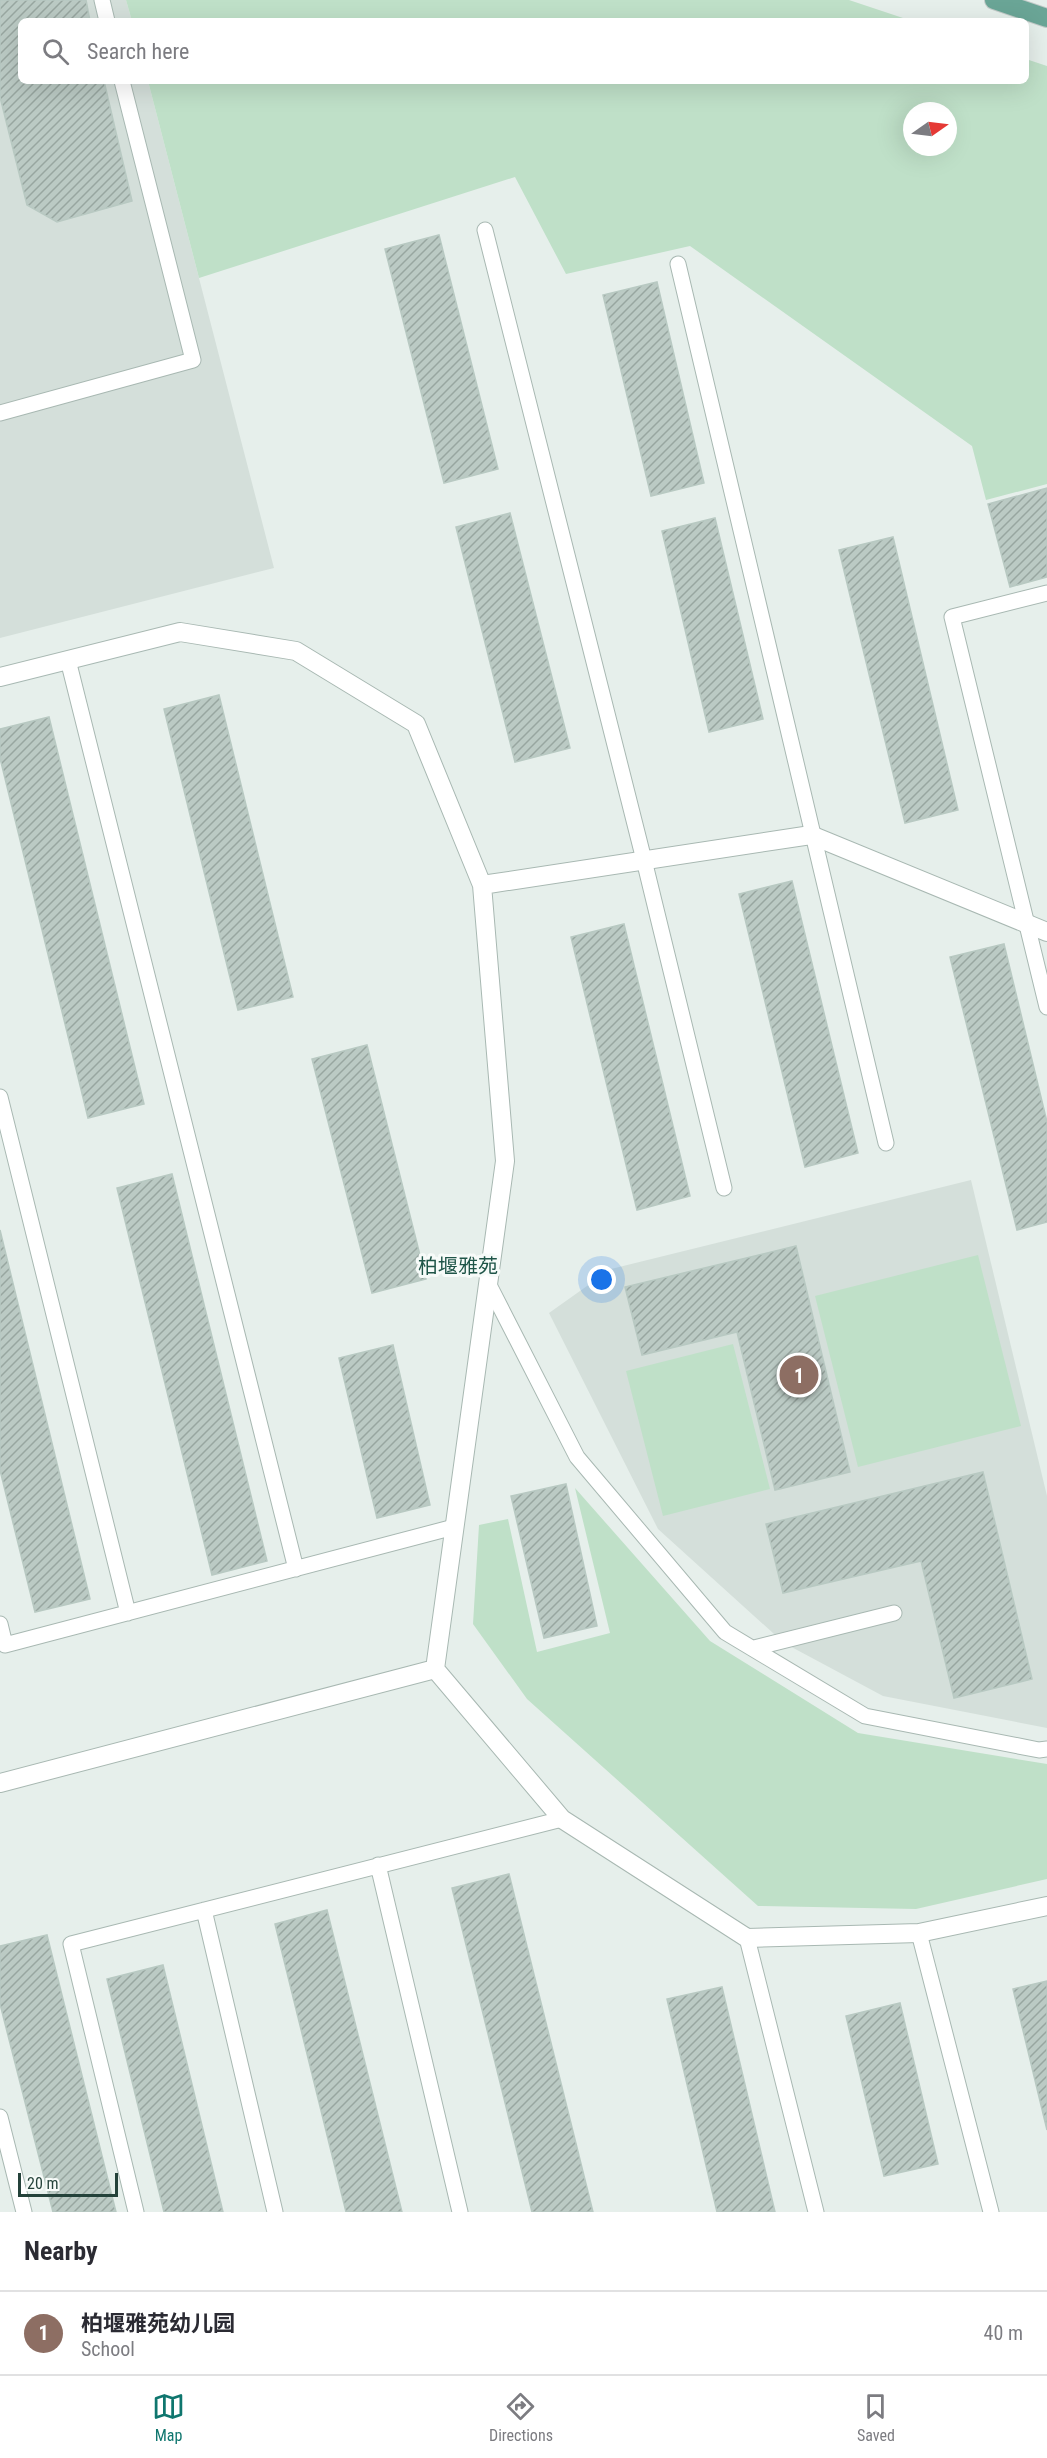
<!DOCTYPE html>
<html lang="en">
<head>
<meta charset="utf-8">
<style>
	body { margin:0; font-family:"Roboto Condensed","Noto Sans SC",sans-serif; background:#f7f7f7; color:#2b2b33 }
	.compass { position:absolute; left:903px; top:102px; width:54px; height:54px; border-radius:50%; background:#fff; box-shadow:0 6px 24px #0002; rotate:76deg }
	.scale { position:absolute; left:18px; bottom:15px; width:100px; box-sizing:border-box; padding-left:6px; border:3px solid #24423a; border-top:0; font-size:16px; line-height:21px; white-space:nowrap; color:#24423a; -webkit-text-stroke:4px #f7fbf9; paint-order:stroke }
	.you { position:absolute; left:602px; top:1280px; width:21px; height:21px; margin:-15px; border:4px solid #fff; border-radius:50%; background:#1a73e8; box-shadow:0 0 0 9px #1a73e833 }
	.badge { display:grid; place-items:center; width:39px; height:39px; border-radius:50%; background:#0f766e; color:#fff; font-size:20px; font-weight:700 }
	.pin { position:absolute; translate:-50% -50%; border:3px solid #fff; box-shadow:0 2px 6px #0006 }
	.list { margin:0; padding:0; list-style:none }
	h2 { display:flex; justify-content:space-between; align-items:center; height:78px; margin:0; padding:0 24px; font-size:26px }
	h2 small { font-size:20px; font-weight:400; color:#7c7c81 }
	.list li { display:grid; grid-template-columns:39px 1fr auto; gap:18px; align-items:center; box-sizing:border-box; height:84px; padding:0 24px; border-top:2px solid #e1e1e2 }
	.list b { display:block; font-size:22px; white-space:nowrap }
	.list p { margin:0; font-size:20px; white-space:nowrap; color:#7c7c81 }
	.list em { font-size:20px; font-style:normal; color:#7c7c81 }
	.icon { flex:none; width:33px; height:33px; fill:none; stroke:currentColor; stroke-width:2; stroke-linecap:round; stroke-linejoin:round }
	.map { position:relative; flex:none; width:1047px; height:2212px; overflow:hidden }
	.search { position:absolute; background:#fff; box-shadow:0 6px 24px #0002; left:18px; right:18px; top:18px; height:66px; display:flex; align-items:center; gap:15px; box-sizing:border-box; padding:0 21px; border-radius:9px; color:#7c7c81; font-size:22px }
	.sheet { height:162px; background:#fff }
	nav { display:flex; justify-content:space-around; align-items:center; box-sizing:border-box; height:84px; border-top:2px solid #e1e1e2; background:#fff; font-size:16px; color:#7c7c81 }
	nav a { display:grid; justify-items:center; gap:3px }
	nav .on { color:#0f766e }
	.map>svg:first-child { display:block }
	.built { fill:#d4dfda }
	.green { fill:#bfe0c8; fill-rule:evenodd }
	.building { fill:url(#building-hatch); stroke:#b8c9c2; stroke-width:1.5 }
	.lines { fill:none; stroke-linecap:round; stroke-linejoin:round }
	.lane-casing { stroke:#a8b8b2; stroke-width:17 }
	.street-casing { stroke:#a8b8b2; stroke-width:20 }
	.primary-casing { stroke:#c2cac8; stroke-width:20 }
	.lane { stroke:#fff; stroke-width:15 }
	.street { stroke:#fff; stroke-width:18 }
	.primary { stroke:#6aa596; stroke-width:18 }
	.labels { text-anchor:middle; stroke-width:6; stroke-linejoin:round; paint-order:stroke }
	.neighbourhood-label { font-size:20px; fill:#1f5548; stroke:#f7fbf9 }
</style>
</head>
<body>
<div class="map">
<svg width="1047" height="2212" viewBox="0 0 1047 2212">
	<defs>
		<pattern id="building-hatch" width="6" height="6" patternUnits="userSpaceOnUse" patternTransform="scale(1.5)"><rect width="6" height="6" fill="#bbcac4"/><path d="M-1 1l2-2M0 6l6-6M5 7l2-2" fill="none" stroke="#98a6a0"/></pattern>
	</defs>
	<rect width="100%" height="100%" fill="#e6efeb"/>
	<path class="built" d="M0,0h126l6,21h-111v60h127l126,487 -274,70z
		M971,1180l76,316v232l-164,-32 -99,-53 -126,-114 -109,-216 62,-44z"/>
	<path class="green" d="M126,0h723l63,21h-780z
		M1026,59l21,7v418l-61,16 -14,-54 -282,-200 -124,28 -51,-97 -316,101 -51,-197h878zM912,111h36v36h-36z
		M978,1255l43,171 -163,41 -43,-171z
		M733,1344l37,145 -107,27 -37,-145z
		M575,1488l135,153 148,92 189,31v115l-131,30 -158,-3 -231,-207 -54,-75 6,-99 29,-6 29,133 73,-19z"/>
	<path class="building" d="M0,0h86l4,21h-69v60h83l28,120 -75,21 -30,-17 -27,-108z
		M439,235l59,234 -54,14 -59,-234z
		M657,282l47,201 -53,13 -48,-201z
		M1047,488v89l-37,10 -22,-83z
		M510,513l60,235 -55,14 -59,-235z
		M715,518l48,201 -54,13 -47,-201z
		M893,537l65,273 -53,13 -66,-273z
		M219,695l74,302 -55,13 -74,-301z
		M49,717l95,387 -56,14 -88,-360v-29z
		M792,881l66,272 -53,14 -66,-273z
		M624,924l66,272 -53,14 -66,-273z
		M1004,944l43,178v100l-30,8 -67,-273z
		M367,1045l59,234 -54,14 -60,-234z
		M172,1174l95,387 -55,14 -95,-387z
		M0,1230l90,369 -55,13 -35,-142z
		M796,1246l54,226 -75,18 -38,-158 -95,23 -17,-68z
		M393,1345l37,160 -53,13 -38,-160z
		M983,1472l49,207 -78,19 -33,-137 -138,32 -17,-69z
		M566,1484l31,142 -53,12 -33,-142z
		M509,1874l84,338h-61l-80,-324z
		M327,1910l75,302h-56l-71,-288z
		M47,1935l69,277h-63l-53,-208v-58z
		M163,1965l60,247h-59l-57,-233z
		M1047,1981v149l-34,-141z
		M722,1987l53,225h-58l-50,-213z
		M900,2003l38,161 -54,12 -38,-160z"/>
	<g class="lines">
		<defs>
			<path id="lane" d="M102,0l5,21
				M485,230l159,630 80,328
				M678,264l208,879
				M0,413l193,-53 -71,-279
				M1047,593l-95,24 95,390
				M68,660l228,909
				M0,1097l128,516
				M488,1283l89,174 148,175 140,84 174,34 8,-1
				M0,1624l5,21 449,-118
				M754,1648l140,-35
				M378,1865l82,347
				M204,1910l71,302
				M919,1933l72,279
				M747,1938l69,274
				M0,2117l24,95
				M136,2212l-65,-268 491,-125"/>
			<path id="street" d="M0,677l180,-45 116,19 120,73 66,161 23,276 -70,508
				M482,885l329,-50 236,97
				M0,1783l435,-114 127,150 185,119 172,-5 128,-27"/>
			<path id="primary" d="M994,0l53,18"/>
		</defs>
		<use href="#lane" class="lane-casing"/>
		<use href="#street" class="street-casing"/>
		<use href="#primary" class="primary-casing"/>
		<use href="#lane" class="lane"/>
		<use href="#street" class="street"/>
		<use href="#primary" class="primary"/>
	</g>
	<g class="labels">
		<g class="neighbourhood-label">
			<text x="458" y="1273">柏堰雅苑</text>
		</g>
	</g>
</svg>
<svg class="compass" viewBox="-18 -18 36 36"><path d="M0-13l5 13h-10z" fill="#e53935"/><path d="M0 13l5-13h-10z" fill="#7c7c81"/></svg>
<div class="scale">20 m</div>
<div class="you"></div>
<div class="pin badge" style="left:799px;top:1375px;background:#8d6e63">1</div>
<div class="search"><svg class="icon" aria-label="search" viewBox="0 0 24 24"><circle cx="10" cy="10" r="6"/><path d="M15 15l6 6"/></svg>Search here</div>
</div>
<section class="sheet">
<h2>Nearby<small></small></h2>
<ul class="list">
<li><span class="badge" style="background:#8d6e63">1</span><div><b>柏堰雅苑幼儿园</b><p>School</p></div><em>40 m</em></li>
</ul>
</section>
<nav>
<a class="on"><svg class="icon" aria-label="map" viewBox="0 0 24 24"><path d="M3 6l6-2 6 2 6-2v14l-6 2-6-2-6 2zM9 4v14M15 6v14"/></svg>Map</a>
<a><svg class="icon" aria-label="directions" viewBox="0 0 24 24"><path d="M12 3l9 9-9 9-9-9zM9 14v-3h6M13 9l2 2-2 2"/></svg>Directions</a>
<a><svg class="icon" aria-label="saved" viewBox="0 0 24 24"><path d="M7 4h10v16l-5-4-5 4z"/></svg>Saved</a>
</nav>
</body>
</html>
